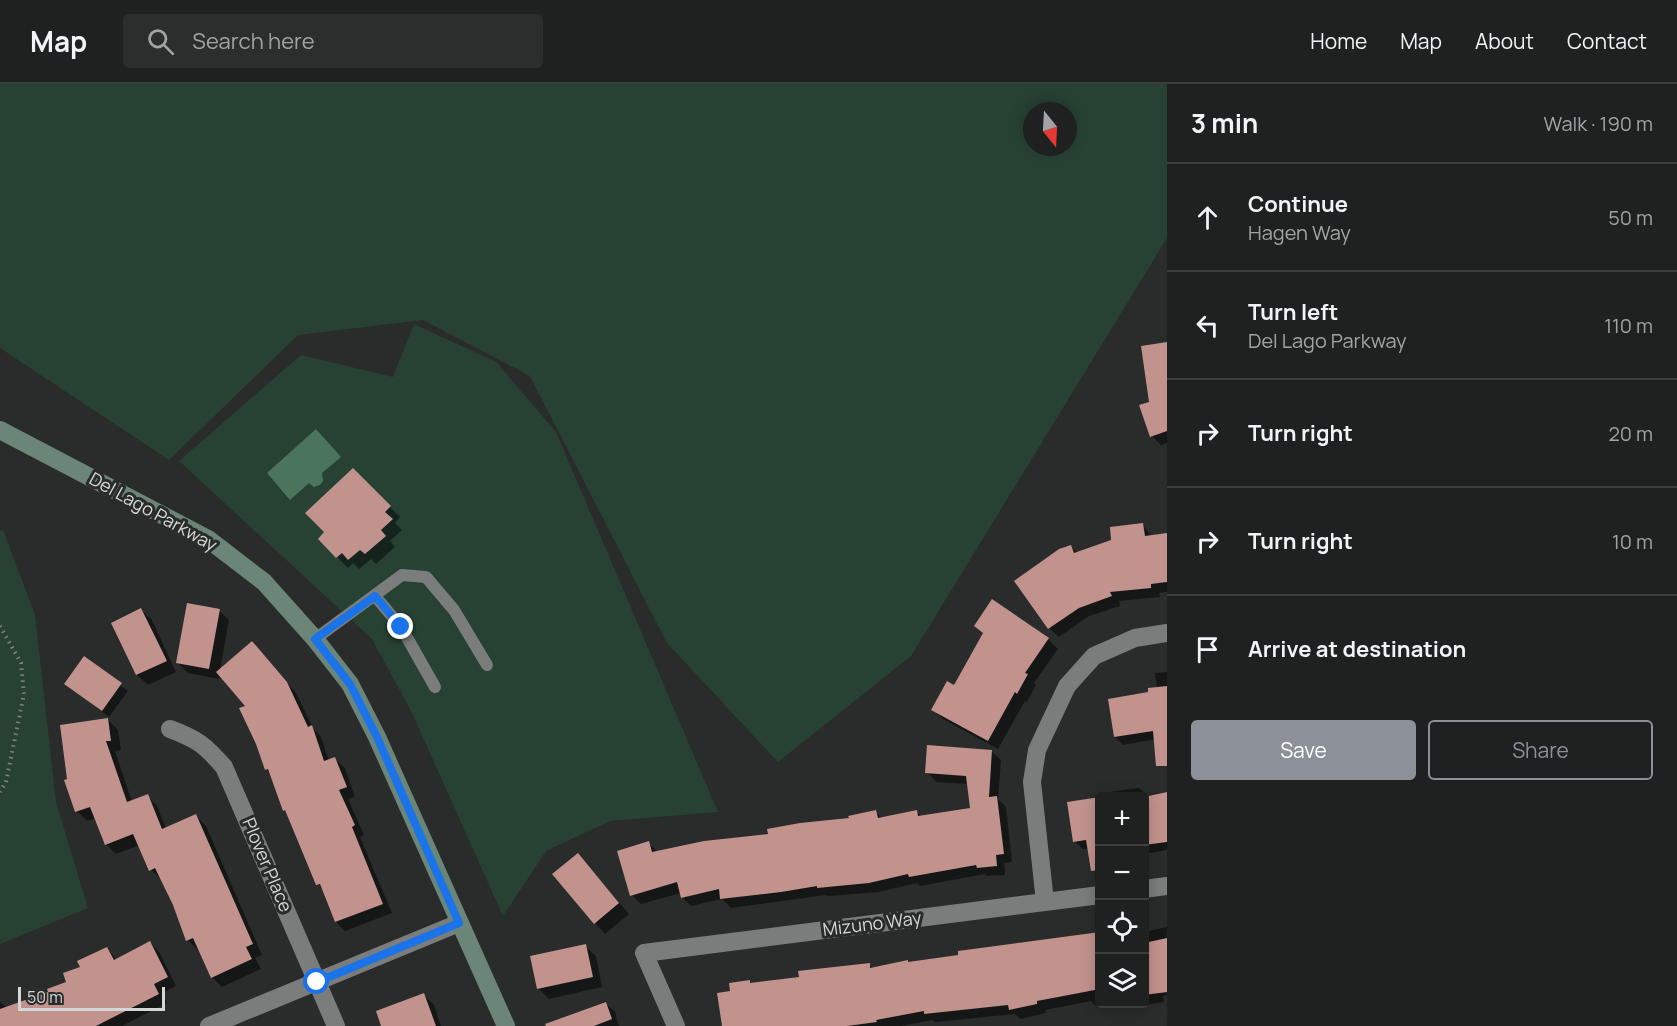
<!DOCTYPE html>
<html lang="en">
<head>
<meta charset="utf-8">
<style>
	body { margin:0; font-family:Manrope,sans-serif; background:#2c2e2d; color:#f1f3f6 }
	.controls { position:absolute; right:18px; bottom:18px; display:grid; overflow:hidden; border-radius:6px; box-shadow:0 3px 15px #0003 }
	.controls button { width:54px; height:54px; display:grid; place-items:center; padding:0; border:0; border-bottom:2px solid #3c3e3e; background:#1f2120; color:#f1f3f6; font:30px sans-serif }
	.compass { position:absolute; left:1023px; top:18px; width:54px; height:54px; border-radius:50%; background:#1f2120; box-shadow:0 3px 15px #0003; rotate:162deg }
	.scale { position:absolute; left:18px; bottom:15px; width:147px; box-sizing:border-box; padding-left:6px; border:3px solid #d5d7d6; border-top:0; font-size:16px; line-height:21px; white-space:nowrap; color:#d5d7d6; -webkit-text-stroke:4px #292c2a; paint-order:stroke }
	.stop { position:absolute; width:18px; height:18px; margin:-14px; border:4px solid #1a73e8; border-radius:50%; background:#fff }
	.stop.end { background:#1a73e8; border-color:#fff; box-shadow:0 2px 6px #0008 }
	.list { margin:0; padding:0; list-style:none }
	h2 { display:flex; justify-content:space-between; align-items:center; height:78px; margin:0; padding:0 24px; font-size:26px }
	h2 small { font-size:20px; font-weight:400; color:#a1a3a5 }
	.list li { display:grid; grid-template-columns:39px 1fr auto; gap:18px; align-items:center; box-sizing:border-box; height:108px; padding:0 24px; border-top:2px solid #3c3e3e }
	.list b { display:block; font-size:22px; white-space:nowrap }
	.list p { margin:0; font-size:20px; white-space:nowrap; color:#a1a3a5 }
	.list em { font-size:20px; font-style:normal; color:#a1a3a5 }
	.actions { display:flex; gap:12px; padding:18px 24px }
	.actions a { flex:1; padding:14px 0; border:2px solid #8c9099; border-radius:6px; text-align:center; font-size:21px; color:#8c9099 }
	.actions .main { background:#8c9099; color:#fff }
	.icon { flex:none; width:33px; height:33px; fill:none; stroke:currentColor; stroke-width:2; stroke-linecap:round; stroke-linejoin:round }
	.map { position:relative; flex:none; width:1167px; height:942px; overflow:hidden }
	header { display:flex; align-items:center; gap:36px; box-sizing:border-box; height:84px; padding:0 30px; background:#1f2120; border-bottom:2px solid #3c3e3e }
	header strong { font-size:28px }
	nav { display:flex; gap:33px; margin-inline-start:auto; font-size:21px }
	.search { width:420px; height:54px; background:#2c2e2d; display:flex; align-items:center; gap:15px; box-sizing:border-box; padding:0 21px; border-radius:6px; color:#a1a3a5; font-size:22px }
	main { display:flex }
	aside { flex:1; background:#1f2120 }
	.map>svg:first-child { display:block }
	.green { fill:#274233; fill-rule:evenodd }
	.water { fill:#4b745d }
	.shadow { fill:#0007 }
	.building { fill:#c2928d }
	.lines { fill:none; stroke-linecap:round; stroke-linejoin:round }
	.path { stroke:#7f8280; stroke-width:4; stroke-dasharray:1.5 4.5; stroke-linecap:butt }
	.lane { stroke:#7a7d7c; stroke-width:12 }
	.street { stroke:#7a7d7c; stroke-width:18 }
	.secondary { stroke:#6b8578; stroke-width:18 }
	.route { stroke:#1a73e8; stroke-width:8 }
	.labels { text-anchor:middle; stroke-width:6; stroke-linejoin:round; paint-order:stroke }
	.street-label { font-size:18px; fill:#d5d7d6; stroke:#292c2a }
</style>
</head>
<body>
<header>
<strong>Map</strong>
<div class="search"><svg class="icon" aria-label="search" viewBox="0 0 24 24"><circle cx="10" cy="10" r="6"/><path d="M15 15l6 6"/></svg>Search here</div>
<nav><a>Home</a><a>Map</a><a>About</a><a>Contact</a></nav>
</header>
<main>
<div class="map">
<svg width="1167" height="942" viewBox="0 0 1167 942">
	<rect width="100%" height="100%" fill="#292c2a"/>
	<path class="green" d="M0,0h1167v154l-256,418 -133,106 -111,-119 -137,-267 -107,-56 -125,15 -129,125 -169,-112zM1032,27h36v36h-36z
		M414,240l82,38 60,70 162,380 -108,9 -64,30 -43,65 -91,-203 -40,-74 -193,-178 122,-106 92,22z
		M3,446l32,85 21,187 32,106 -88,36v-413z"/>
	<path class="water" d="M316,345l25,28 -19,16 1,8 -3,4 -6,2 -5,-4 -19,17 -23,-27z"/>
	<path class="shadow" d="M1167,260v99l-6,2 -9,-9 -1,-33z
		M353,386l47,47 -5,6 7,7 -12,11 5,6 -19,17 -5,-5 -12,10 -6,-6 -5,5 -28,-29 6,-7z
		M1142,440l10,13 15,-2v57l-8,1 1,4 -41,4 1,5 -31,10 -30,21 -10,-9 22,-81 7,6 35,-12z
		M992,518l56,37 10,10 -24,34 2,2 -9,17 -2,-1 -27,48 -55,-30 -10,-9 21,-23 30,-52 -8,-9z
		M141,526l11,10 24,52 -28,13 -11,-10 -24,-52z
		M219,526l10,10 -9,50 41,-18 35,41 17,35 8,9 8,24 6,-2 10,9 10,29 -7,2 16,36 -4,2 32,76 -47,18 -9,-9 -12,-31 -6,-7 -30,-71 -3,-3 -13,-36 -6,-5 -19,-63 -27,-32 -1,5 -31,-6 -10,-10z
		M84,574l44,33 -19,26 -43,-33z
		M1167,588v72l-10,-5 -34,6 -8,-8 35,-44 7,-5 -2,-15z
		M108,636l10,10 3,20 -6,1 17,51 15,-6 10,10 9,23 30,-13 10,10 56,129 -7,3 6,11 -39,18 -10,-10 -13,-28 -1,1 -10,-10 -14,-35 -12,-26 -11,-9 -11,-25 -24,9 -10,-10 -10,-26 -9,3 -10,-10 -8,-31z
		M991,667l10,9 -3,39 8,8 6,55 -8,1 1,12 -18,1 -2,-2 -65,12 -3,-3 -38,9 -51,4 -2,-1 -95,13 -9,-9 -31,7 -9,-9 -1,-4 -40,11 -9,-9 16,-52 10,9 112,-17 81,-16 25,-7 6,6 34,-6 6,5 50,-8 -3,-25 -33,-2 -9,-10z
		M1139,704l9,8 19,-3v57l-23,4v-58h-35v-4z
		M1100,715l-11,50h-6l-9,-8z
		M578,771l51,59 -24,20 -10,-11z
		M1144,843l5,4 18,-4v68l-4,1 1,6 -25,4 -2,-2h7z
		M1100,849v71h31l-33,4 -7,-7 -46,9 1,3 -26,6 -5,-5 -80,8 -3,-2 -31,6h-178l27,-44 2,2 48,-6 69,-14 4,5 34,-8 3,2z
		M150,859l9,9 17,34 -14,7 5,10 -45,23h-122v-24l7,6 43,-15 18,-10 39,-35 10,12z
		M585,862l11,10 6,31 -53,12 -11,-11z
		M424,911l10,10 7,21h-58z
		M606,920l9,8 4,14h-63z"/>
	<path class="building" d="M1167,258v89l-17,6 -11,-32 10,-3 -8,-56z
		M353,384l38,38 -6,6 8,7 -12,11 5,6 -21,18 -5,-4 -12,10 -6,-7 -6,5 -18,-19 6,-7 -19,-19z
		M1143,439l2,13 22,-3v49l-16,2v4l-41,4 2,4 -33,12 -31,21 -34,-48 45,-32 12,-4 3,8 37,-13 -1,-13z
		M992,515l57,39 -24,35 3,1 -11,20 -2,-2 -27,49 -57,-31 16,-29 7,4 29,-52 -9,-7z
		M187,519l33,6 -11,60 -33,-6z
		M141,524l26,53 -31,14 -25,-52z
		M252,557l35,41 21,45 4,-2 12,36 11,-4 12,30 -8,3 16,35 -3,2 31,77 -48,18 -15,-38 -4,1 -31,-75 -2,1 -15,-42 -3,1 -9,-26 -17,-36 6,-2 -29,-34z
		M84,572l38,27 -20,28 -38,-27z
		M1167,602v80h-11l-3,-35 -39,6 -6,-38 40,-7v-4z
		M108,634l3,23h-5l21,61 21,-8 14,35 34,-15 57,130 -7,3 6,12 -41,19 -18,-40 -7,3 -13,-36 -18,-37 -6,3 -16,-37 -28,11 -15,-38 -15,5 -11,-32 3,-1 -7,-54z
		M927,661l65,5 -3,47 8,-1 7,58 -8,1 1,11 -20,2 -1,-3 -67,12 -1,-3 -39,9 -52,5v-2l-36,6 -61,7 -1,-10 -38,9 -4,-16 -47,14 -13,-45 32,-10 3,11 52,-11 64,-7 -1,-5 33,-6 49,-5 -1,-2 28,-6 2,8 39,-8 1,6 52,-8 -4,-32 -41,-3z
		M1167,708v50l-23,3v-48z
		M1100,713v73l-9,1 -5,-31 -13,2 -6,-40z
		M578,769l41,50 -25,21 -42,-50z
		M1100,848v57l-63,12v3l-28,6 -1,-5 -84,9v-3l-48,9 1,2 -30,4h-125l-5,-33 13,-2 -1,-8 21,-3v3l49,-6 -1,-6 72,-8v5l38,-8v2l50,-7v-4z
		M1167,854v54l-23,3v-52z
		M150,857l18,36 -14,7 5,10 -63,32h-96v-17l48,-17 -1,-3 19,-7 -3,-9 17,-6 -3,-6 30,-14 7,13z
		M586,860l7,33 -56,12 -7,-33z
		M424,909l12,33h-55l-5,-15z
		M606,918l6,17 -18,7h-48l-1,-2z"/>
	<g class="lines">
		<path class="path" d="M0,542l21,37 3,31 -18,88 -6,10"/>
		<path class="lane" d="M375,512l26,31 34,60
			M315,555l87,-64 24,2 28,33 33,55"/>
		<path class="street" d="M170,645c27,10 35,16 54,38l112,259
			M1144,805l23,-3
			M1045,818l-13,-120 5,-32 30,-64 27,-30 41,-18 32,-5
			M209,942l250,-103
			M676,942l-32,-73 456,-58"/>
		<path class="secondary" d="M0,346l208,109 56,43 51,57 35,45 27,53 129,289"/>
	</g>
	<g class="lines">
		<path class="route" d="M317,898l142,-59 -82,-186 -27,-53 -35,-45 60,-43 26,31"/>
	</g>
	<g class="labels">
		<g class="street-label">
			<text transform="translate(153 428) rotate(29)" y="6">Del Lago Parkway</text>
			<text transform="translate(267 781) rotate(67)" y="6">Plover Place</text>
			<text transform="translate(872 840) rotate(-7)" y="6">Mizuno Way</text>
		</g>
	</g>
</svg>
<div class="controls">
<button>+</button>
<button>−</button>
<button><svg class="icon" aria-label="locate" viewBox="0 0 24 24"><circle cx="12" cy="12" r="6"/><path d="M12 2v4M12 18v4M2 12h4M18 12h4"/></svg></button>
<button><svg class="icon" aria-label="layers" viewBox="0 0 24 24"><path d="M12 4l9 5-9 5-9-5zM3 14l9 5 9-5"/></svg></button>
</div>
<svg class="compass" viewBox="-18 -18 36 36"><path d="M0-13l5 13h-10z" fill="#e53935"/><path d="M0 13l5-13h-10z" fill="#a1a3a5"/></svg>
<div class="scale">50 m</div>
<div class="stop" style="left:317px;top:898px"></div>
<div class="stop end" style="left:401px;top:543px"></div>
</div>
<aside>
<h2>3 min<small>Walk · 190 m</small></h2>
<ul class="list">
<li><svg class="icon" aria-label="ahead" viewBox="0 0 24 24"><path d="M12 20V5M6 11l6-6 6 6"/></svg><div><b>Continue</b><p>Hagen Way</p></div><em>50 m</em></li>
<li><svg class="icon" aria-label="left" viewBox="0 0 24 24"><path d="M17 20v-9H6M10 6l-5 5 5 5"/></svg><div><b>Turn left</b><p>Del Lago Parkway</p></div><em>110 m</em></li>
<li><svg class="icon" aria-label="right" viewBox="0 0 24 24"><path d="M7 20v-9h11M14 6l5 5-5 5"/></svg><div><b>Turn right</b></div><em>20 m</em></li>
<li><svg class="icon" aria-label="right" viewBox="0 0 24 24"><path d="M7 20v-9h11M14 6l5 5-5 5"/></svg><div><b>Turn right</b></div><em>10 m</em></li>
<li><svg class="icon" aria-label="arrive" viewBox="0 0 24 24"><path d="M6 21V4h12l-3 4 3 4H6"/></svg><div><b>Arrive at destination</b></div></li>
</ul>
<div class="actions"><a class="main">Save</a><a>Share</a></div>
</aside>
</main>
</body>
</html>
